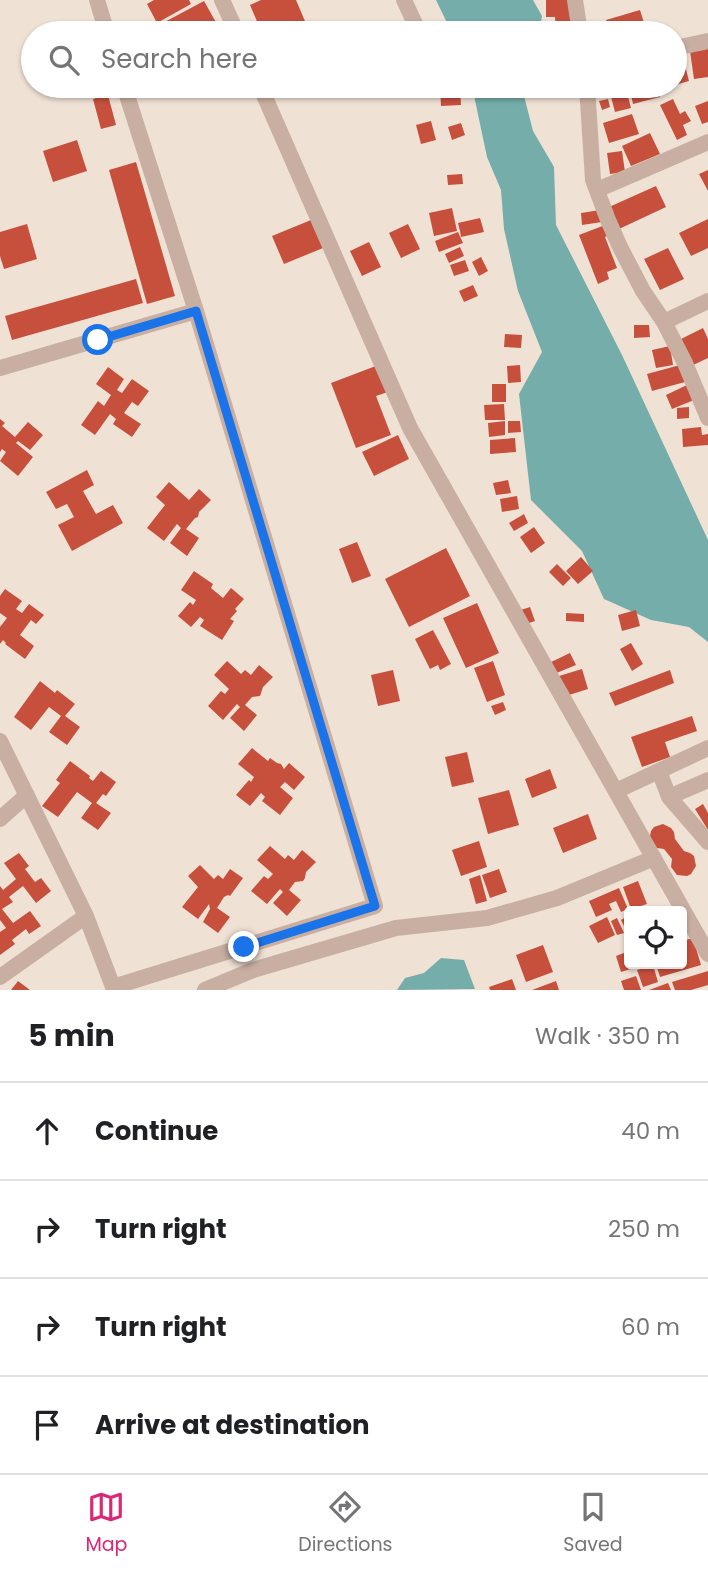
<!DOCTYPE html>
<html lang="en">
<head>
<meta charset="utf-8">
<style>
	body { margin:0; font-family:Poppins,sans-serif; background:#f6f6f6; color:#202124 }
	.controls { position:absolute; right:21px; bottom:21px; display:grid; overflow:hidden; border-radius:7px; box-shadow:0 2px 5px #0004 }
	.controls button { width:63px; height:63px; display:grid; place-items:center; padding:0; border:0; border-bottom:2px solid #e0e0e0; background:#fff; color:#202124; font:35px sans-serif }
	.stop { position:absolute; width:21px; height:21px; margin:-16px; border:5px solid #1a73e8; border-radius:50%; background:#fff }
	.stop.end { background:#1a73e8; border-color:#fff; box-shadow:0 2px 7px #0008 }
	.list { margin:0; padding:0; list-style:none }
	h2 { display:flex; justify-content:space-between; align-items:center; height:91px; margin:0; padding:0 28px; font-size:30px }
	h2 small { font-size:23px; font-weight:400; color:#757577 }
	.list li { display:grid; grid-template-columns:46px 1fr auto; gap:21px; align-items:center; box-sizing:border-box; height:98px; padding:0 28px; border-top:2px solid #e0e0e0 }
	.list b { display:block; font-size:26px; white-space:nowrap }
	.list em { font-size:23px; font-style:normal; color:#757577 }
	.icon { flex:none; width:38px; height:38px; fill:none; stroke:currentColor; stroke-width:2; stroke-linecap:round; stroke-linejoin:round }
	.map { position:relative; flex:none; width:708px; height:990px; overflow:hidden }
	.search { position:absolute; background:#fff; box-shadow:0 2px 5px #0004; left:21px; right:21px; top:21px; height:77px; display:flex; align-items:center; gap:18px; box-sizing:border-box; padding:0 24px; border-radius:38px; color:#757577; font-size:26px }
	.sheet { height:483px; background:#fff }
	nav { display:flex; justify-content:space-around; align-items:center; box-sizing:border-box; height:98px; border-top:2px solid #e0e0e0; background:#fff; font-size:19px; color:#757577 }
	nav a { display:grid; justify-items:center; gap:4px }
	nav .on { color:#db2777 }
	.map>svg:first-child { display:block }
	.water { fill:#74adaa }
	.building { fill:#c7503d }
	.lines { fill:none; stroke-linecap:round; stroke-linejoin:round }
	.minor { stroke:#c8afa2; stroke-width:16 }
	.route { stroke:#1a73e8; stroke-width:9 }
</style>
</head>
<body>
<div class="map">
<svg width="708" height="990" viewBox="0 0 708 990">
	<rect width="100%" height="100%" fill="#f0e1d5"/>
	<path class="water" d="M436,0h97l9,16 -3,17h-87z
		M472,86h53l-2,6 10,39 21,36 2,58 66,130 86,185v102l-19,-15 -38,-7 -47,-21 -22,-48 -51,-51 -12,-106 23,-42 -24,-61 -14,-62 -3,-39 -14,-33z
		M441,958l23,2 11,29 -78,1 8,-12 19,-5z"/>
	<path class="building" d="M154,0h35l2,4 -34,19 -10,-19z
		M261,0h35l14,33h-48l-12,-28z
		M546,0h26l1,29 -17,1 -1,-13h-9z
		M204,1l18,32h-78z
		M640,10l7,23h-37l-4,-13z
		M708,48v29l-14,2 -4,-28z
		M682,54l7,27 -14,4v-30z
		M440,86h20l1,19 -20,1z
		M629,86h28l3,11 -27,7z
		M626,89l5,19 -16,4 -5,-19z
		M108,95l8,30 -15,4 -8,-30z
		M608,99l2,8 -8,3 -3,-9z
		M673,99l7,15 5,-3 6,10 -8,4 4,10 -10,5 -17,-35z
		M708,101v21l-6,2 -7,-18z
		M632,114l7,20 -30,9 -6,-20z
		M431,121l5,19 -15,4 -5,-19z
		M461,123l4,12 -13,5 -4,-13z
		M650,133l10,21 -29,12 -9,-20z
		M77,140l10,31 -34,11 -10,-31z
		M622,151l3,21 -15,2 -3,-21z
		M136,162l39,134 -28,8 -38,-134z
		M708,170v21l-9,-17z
		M462,174l1,10 -15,1 -1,-10z
		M656,186l10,21 -47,22 -10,-22z
		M452,208l5,23 -23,5 -5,-23z
		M600,210l2,12 -20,3 -1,-12z
		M480,218l4,14 -23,5 -1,-6 2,-1 -2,1 -2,-8z
		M708,219v29l-17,8 -12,-23z
		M311,220l12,28 -39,16 -12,-28z
		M27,224l10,35 -33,10 -4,-13v-24z
		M408,224l12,25 -19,9 -12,-25z
		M605,225l4,10 -4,2 12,31 -10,4 2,7 -11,5 -19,-49z
		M458,232l5,11 -24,9 -4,-11z
		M369,242l12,25 -19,9 -12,-25z
		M460,247l4,9 -15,7 -4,-9z
		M668,248l16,31 -24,11 -16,-31z
		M481,257l7,14 -9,5 -7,-14z
		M465,260l4,11 -15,5 -4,-11z
		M136,279l7,24 -131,37 -7,-24z
		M473,285l5,11 -14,6 -5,-11z
		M634,325h15l1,12 -16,1z
		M703,328l5,11v19l-17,8 -12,-26z
		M505,334l17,1 -1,13 -17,-1z
		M670,346l3,19 -17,3 -4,-18z
		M381,364l10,27 -15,5 15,39 -35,13 -25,-65z
		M520,365l1,17 -13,1 -1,-17z
		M680,365l5,17 -33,9 -5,-17z
		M108,367l16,12 -7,11 5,3 10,-14 17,12 -11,15 -6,-4 -8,11 17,11 -9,13 -19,-13 3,-5 -6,-5 -15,21 -14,-10 17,-24 6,5 7,-11 -15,-11z
		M492,384h14v18h-14z
		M687,385l7,15 -22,9 -6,-14z
		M504,404l1,16h-20l-1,-15z
		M689,407v11l-12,1v-11z
		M0,419l5,4 -3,3 13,11 13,-15 15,13 -13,15 -12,-9 -2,2 17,14 -15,19 -18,-15 6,-9 -4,-3 -2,3z
		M505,421v14l-16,2 -1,-14z
		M508,421h12l1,11 -13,1z
		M701,427l1,8 6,-1v11l-25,2 -1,-18z
		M398,435l11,24 -35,17 -12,-24z
		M515,438l1,14 -26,2v-14z
		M87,470l7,15 -11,6 13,23 17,-9 10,18 -51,28 -14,-26 16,-8 -7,-13 -11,5 -10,-17z
		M508,480l3,13 -15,2 -3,-12z
		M169,482l20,18 10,-11 12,11 -12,12 -1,5 -3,1 -9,11 13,9 -12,18 -17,-13 11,-15 -4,-4 -13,17 -17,-13 18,-23 -9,-8z
		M517,496l2,13 -17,3 -2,-13z
		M524,514l4,9 -14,8 -5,-8z
		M534,527l11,16 -14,10 -11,-16z
		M357,542l14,34 -19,7 -13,-34z
		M446,548l24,48 -61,31 -24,-48z
		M581,557l12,14 -15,13 -12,-13z
		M557,564l14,14 -8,8 -14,-14z
		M194,571l19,13 -2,4 12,10 8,-10 13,11 -9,10 2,2 -7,8 4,2 -12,19 -22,-14 4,-6 -4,-3 -9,10 -13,-11 12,-14 3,3 3,-5 -15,-10z
		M5,589l17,12 -6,8 6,4 7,-9 15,11 -8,9 -5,-4 -11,15 14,11 -9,13 -20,-15 1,-1 -3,-3 -3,4v-17l7,-9 -7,-5v-17z
		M477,603l22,50 -33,15 -23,-50z
		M530,607l5,14 -9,3 -5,-14z
		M636,610l4,16 -18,5 -4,-16z
		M566,613l18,1v8l-18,-1z
		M433,630l18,34 -11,6 -2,-5 -8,4 -15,-30z
		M631,643l12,21 -11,7 -12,-22z
		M570,653l6,12 -22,9 -5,-11z
		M227,661l14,13 4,-4 6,5 8,-10 14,12 -10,10 -3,9 -8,1 -7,8 12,10 -13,16 -14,-13 10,-11 -3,-3 -14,16 -15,-14 13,-15 4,3 4,-5 -15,-14z
		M493,661l12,34 -18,7 -13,-34z
		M582,669l6,20 -22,7 -7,-20z
		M393,670l7,31 -22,5 -7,-31z
		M670,670l4,13 -59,23 -6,-13z
		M40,681l15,12 2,-3 18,14 -10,12 15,11 -13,18 -18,-13 12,-16 -12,-9 -18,23 -17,-13z
		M503,702l3,8 -11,5 -4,-9z
		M692,716l5,15 -32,11 5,15 -28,10 -11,-30z
		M252,748l16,13 2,-3 7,5 4,1 3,5 5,-6 16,14 -11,13 -9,-8 -5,5 13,11 -13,17 -18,-14 3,-4 -4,-4 -11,13 -14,-11 13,-15 2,2 3,-5 -16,-13z
		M467,752l7,30 -22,5 -7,-30z
		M70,761l20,15 -1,2 4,3 8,-10 15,11 -10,14 -3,-2 -7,9 15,10 -13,17 -17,-12 11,-15 -15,-11 -19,25 -16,-11 18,-23 -4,-3z
		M550,769l7,19 -25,10 -7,-19z
		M509,790l10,35 -31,9 -10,-36z
		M703,804l5,9v17l-13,-21z
		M588,814l9,25 -34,14 -10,-25z
		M663,824l8,4 3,4 1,7 9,12 6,2 4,3 2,10 -5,8 -4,2 -10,-1 -6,-8 1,-8 -8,-10 -7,-1 -4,-3 -3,-9 1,-5 3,-4z
		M479,841l8,26 -26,9 -9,-26z
		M270,846l15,13 3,-4 6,5 8,-10 14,12 -10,10 -1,6 -2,3 -8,1 -6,8 12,10 -14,16 -14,-13 10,-11 -3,-3 -13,15 -16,-13 13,-15 4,3 5,-5 -16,-14z
		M19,853l10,13 -4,3 10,13 6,-4 10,13 -15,12 -13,-17 -14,11 4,5 -11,7 11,14 17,-12 11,15 -12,8 -3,-5 -14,11 3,4 -15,11v-23l6,-4 -6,-8v-34l3,4 13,-11 -12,-16z
		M200,865l14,14 4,-4 5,4 7,-10 13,9 -13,18 -2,-1 -4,2 -7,11 13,9 -12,16 -15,-11 7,-13 -1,-5 -11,15 -16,-12 16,-20 -10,-11z
		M499,869l8,23 -17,6 -8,-23z
		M480,875l7,26 -11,3 -7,-25z
		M638,881l9,23 -16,5 -8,-22z
		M619,888l9,21 -7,3 -5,-11 -7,3 3,6 -16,7 -7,-16z
		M629,915v21l-8,-16z
		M607,917l8,18 -17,8 -9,-17z
		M617,918l7,15 -7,2 -6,-14z
		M693,938l8,27 -41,12 -4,-13h26v-23z
		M543,945l10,27 -27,10 -10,-27z
		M629,951v13h7l1,3 -16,5 -5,-16z
		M653,965l5,17 -15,5 -6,-17z
		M708,971v14l-17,5h-16l-3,-8z
		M636,976l5,14h-17l-3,-9z
		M512,979l4,11h-26l-1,-3z
		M18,981l12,9h-19z
		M556,981l3,9h-27z
		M668,983l3,7h-22z"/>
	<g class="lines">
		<path class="minor" d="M97,0l10,33
			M222,0l15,33
			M404,0l12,26 -1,7
			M575,0l5,33
			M675,48l33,-7
			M260,86l150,342 298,526
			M587,86l6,94 15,40 13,29 22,42 21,31 21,41 23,55
			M597,190l111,-48
			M664,322l44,-21
			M0,368l196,-57
			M0,741l86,175 27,71 262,-81 -179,-595 -72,-225
			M659,771l10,26 39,45
			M616,791l92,-43
			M669,797l39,-17
			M0,819l27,-24
			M0,977l86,-61
			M205,990l48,-20 143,-42 91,-10 70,-20 97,-40"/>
	</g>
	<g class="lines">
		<path class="route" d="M98,340l98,-29 179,595 -131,41"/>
	</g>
</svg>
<div class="controls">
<button><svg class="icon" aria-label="locate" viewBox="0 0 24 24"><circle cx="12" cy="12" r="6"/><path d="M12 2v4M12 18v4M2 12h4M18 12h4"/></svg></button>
</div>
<div class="stop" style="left:98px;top:340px"></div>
<div class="stop end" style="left:244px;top:947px"></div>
<div class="search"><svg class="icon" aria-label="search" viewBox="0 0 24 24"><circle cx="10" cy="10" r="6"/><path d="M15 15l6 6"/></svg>Search here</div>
</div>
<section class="sheet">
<h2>5 min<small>Walk · 350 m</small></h2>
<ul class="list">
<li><svg class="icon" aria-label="ahead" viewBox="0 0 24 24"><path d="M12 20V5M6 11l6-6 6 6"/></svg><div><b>Continue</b></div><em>40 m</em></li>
<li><svg class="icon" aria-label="right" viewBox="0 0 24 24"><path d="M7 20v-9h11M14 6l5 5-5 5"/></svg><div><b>Turn right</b></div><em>250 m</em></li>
<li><svg class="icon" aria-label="right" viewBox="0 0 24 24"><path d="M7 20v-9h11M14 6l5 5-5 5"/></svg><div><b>Turn right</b></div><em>60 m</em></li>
<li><svg class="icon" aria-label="arrive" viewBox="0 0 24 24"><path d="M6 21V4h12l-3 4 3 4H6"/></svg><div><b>Arrive at destination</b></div></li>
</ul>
</section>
<nav>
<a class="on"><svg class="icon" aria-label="map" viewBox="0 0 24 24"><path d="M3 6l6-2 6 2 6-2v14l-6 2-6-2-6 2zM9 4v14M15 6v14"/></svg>Map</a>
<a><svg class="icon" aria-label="directions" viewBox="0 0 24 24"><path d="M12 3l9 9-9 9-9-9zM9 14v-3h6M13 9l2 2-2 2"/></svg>Directions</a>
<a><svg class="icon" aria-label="saved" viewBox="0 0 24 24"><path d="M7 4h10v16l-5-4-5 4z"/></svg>Saved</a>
</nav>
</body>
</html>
